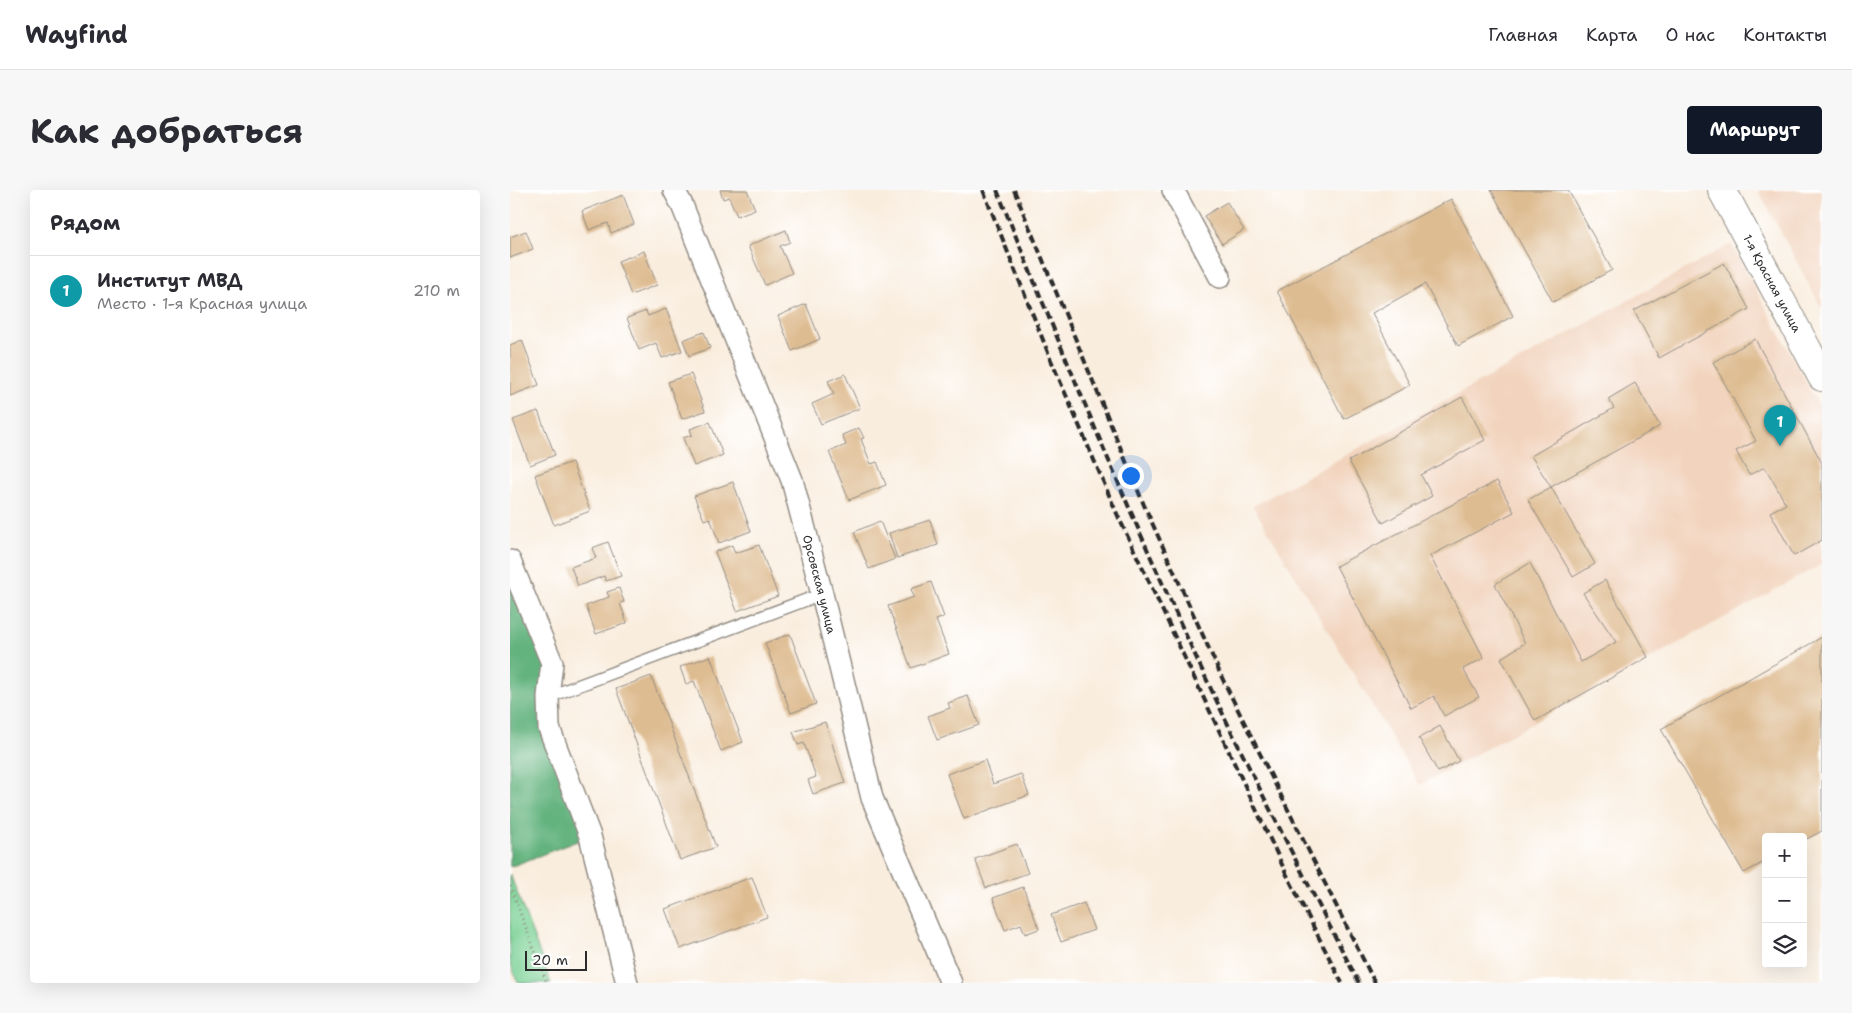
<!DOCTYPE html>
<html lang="ru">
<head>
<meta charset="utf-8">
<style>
	body { margin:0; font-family:"Shantell Sans",sans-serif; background:#f7f7f7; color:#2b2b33 }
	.controls { position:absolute; right:15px; bottom:15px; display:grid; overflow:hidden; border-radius:5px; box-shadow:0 5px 20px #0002 }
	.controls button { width:45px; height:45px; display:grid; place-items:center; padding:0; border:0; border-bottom:1px solid #e1e1e2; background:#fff; color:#2b2b33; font:25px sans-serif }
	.scale { position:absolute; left:15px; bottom:12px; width:62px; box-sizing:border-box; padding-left:5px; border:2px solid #2b2b2b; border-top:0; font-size:14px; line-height:18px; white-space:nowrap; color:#2b2b2b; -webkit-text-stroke:4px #fff; paint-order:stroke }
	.you { position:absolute; left:620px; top:285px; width:18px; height:18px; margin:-12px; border:4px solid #fff; border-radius:50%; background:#1a73e8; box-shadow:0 0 0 8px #1a73e833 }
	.badge { display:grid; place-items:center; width:32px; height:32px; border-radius:50%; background:#111827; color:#fff; font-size:16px; font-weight:700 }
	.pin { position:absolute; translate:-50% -41px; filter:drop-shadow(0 1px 2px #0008) }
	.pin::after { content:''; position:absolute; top:26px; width:18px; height:15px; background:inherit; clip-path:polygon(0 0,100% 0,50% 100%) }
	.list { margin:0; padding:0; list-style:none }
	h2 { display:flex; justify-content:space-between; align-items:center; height:65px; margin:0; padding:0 20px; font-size:21px }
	h2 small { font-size:16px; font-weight:400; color:#7c7c81 }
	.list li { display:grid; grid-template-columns:32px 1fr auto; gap:15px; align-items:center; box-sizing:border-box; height:70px; padding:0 20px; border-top:1px solid #e1e1e2 }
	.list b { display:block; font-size:19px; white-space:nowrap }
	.list p { margin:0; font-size:16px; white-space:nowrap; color:#7c7c81 }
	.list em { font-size:16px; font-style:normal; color:#7c7c81 }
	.icon { flex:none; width:28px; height:28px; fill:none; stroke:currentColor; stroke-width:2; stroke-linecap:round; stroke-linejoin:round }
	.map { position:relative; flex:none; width:1312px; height:793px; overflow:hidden; border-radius:5px }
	header { display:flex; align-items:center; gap:30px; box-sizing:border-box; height:70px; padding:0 25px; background:#fff; border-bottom:1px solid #e1e1e2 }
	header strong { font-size:24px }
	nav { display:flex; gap:28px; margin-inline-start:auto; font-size:18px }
	.intro { display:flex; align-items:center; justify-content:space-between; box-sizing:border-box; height:120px; padding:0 30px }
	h1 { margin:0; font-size:35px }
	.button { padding:12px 22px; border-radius:5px; background:#111827; color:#fff; font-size:18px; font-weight:700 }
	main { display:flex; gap:30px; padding:0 30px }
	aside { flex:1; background:#fff; border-radius:5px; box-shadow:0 5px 20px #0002 }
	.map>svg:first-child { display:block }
	.built { fill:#f2d4be }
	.green { fill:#7bd195; stroke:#537e60 }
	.forest { fill:#64b37e; stroke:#486f54 }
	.building { fill:#debc91 }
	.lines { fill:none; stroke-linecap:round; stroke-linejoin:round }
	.service-casing { stroke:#928c84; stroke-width:14 }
	.minor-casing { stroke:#928c84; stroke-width:24 }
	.tertiary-casing { stroke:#928c84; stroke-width:30 }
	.path { stroke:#928c84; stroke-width:3; stroke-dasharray:1 4; stroke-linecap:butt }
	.service { stroke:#fff; stroke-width:11 }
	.minor { stroke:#fff; stroke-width:21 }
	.tertiary { stroke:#fff; stroke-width:28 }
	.rail { stroke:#2b2b2b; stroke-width:4; stroke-dasharray:8 4; stroke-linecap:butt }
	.labels { text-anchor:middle; stroke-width:5; stroke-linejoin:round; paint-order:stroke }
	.street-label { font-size:12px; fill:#2b2b2b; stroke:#fff }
</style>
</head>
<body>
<header>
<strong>Wayfind</strong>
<nav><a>Главная</a><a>Карта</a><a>О нас</a><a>Контакты</a></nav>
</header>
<div class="intro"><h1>Как добраться</h1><a class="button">Маршрут</a></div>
<main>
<aside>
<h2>Рядом<small></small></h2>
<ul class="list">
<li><span class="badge" style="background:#0f9aa8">1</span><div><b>Институт МВД</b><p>Место · 1-я Красная улица</p></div><em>210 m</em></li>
</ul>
</aside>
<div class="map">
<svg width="1312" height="793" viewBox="0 0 1312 793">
	<rect width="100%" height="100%" fill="#fff"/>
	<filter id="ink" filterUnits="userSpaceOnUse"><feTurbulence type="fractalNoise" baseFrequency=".02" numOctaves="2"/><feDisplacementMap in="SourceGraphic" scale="10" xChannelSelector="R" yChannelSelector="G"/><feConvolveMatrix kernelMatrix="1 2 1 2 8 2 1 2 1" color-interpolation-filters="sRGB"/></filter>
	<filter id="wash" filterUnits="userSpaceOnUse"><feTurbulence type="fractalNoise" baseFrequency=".0096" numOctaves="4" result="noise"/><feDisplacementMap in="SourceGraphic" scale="20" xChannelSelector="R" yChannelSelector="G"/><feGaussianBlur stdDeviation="1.12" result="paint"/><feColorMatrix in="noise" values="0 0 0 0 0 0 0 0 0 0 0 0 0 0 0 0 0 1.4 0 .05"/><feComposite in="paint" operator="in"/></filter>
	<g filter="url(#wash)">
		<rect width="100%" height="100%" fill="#f9edde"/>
		<path class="built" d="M1248,0h64v119z
			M1221,54l91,167v153l-402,221 -167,-279z"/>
		<path class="green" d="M0,684l41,109h-33l-8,-20z"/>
		<path class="forest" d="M0,371l42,102 -4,34 42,139 -80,31z"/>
		<g id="blocks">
			<path class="building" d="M210,0h27l8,19 -18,7 -8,-19 -6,2z
				M981,0h77l44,80 -59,32z
				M113,5l11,29 -23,9 -3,-10 -19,7 -7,-19z
				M941,9l62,117 -55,30 -33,-62 -53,29 38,72 -66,34 -67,-128z
				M717,12l17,28 -22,14 -18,-28z
				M276,40l4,12 -10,4 12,27 -27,12 -17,-39z
				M16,41l7,18 -23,9v-21z
				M134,61l13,34 -26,10 -13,-34z
				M1214,73l25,46 -90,49 -25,-47z
				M296,114l14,35 -28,12 -14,-35z
				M156,119l16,42 -20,7 -6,-15 -17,7 -12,-32 19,-7 2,5z
				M194,142l6,16 -21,8 -6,-16z
				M1245,149l67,124v77l-28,16 -24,-44 16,-8 -21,-37 -16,8 -13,-24 20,-10 -43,-79z
				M12,150l17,45 -29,11v-51z
				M181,184l14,37 -23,8 -14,-37z
				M335,184l15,34 -39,16 -9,-20 22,-10 -6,-13z
				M1125,193l25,43 -109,61 -20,-31 83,-48 -6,-9z
				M952,207l23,43 -64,35 11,21 -49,27 -34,-62z
				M28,221l17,44 -25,10 -17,-45z
				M200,232l13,33 -29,11 -11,-28 9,-3 -2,-6z
				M349,238l5,10 -3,1 10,25 6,-2 9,23 -37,15 -20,-48 17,-7 -4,-10z
				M62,272l18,49 -36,14 -19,-50z
				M987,291l17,31 -84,44 54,102 -21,11 16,28 -35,19 -10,-20 -23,12 -75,-142z
				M223,292l18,49 -32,12 -9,-25 -6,2 -10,-24z
				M1041,297l44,77 -22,13 -45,-77z
				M420,330l8,25 -41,13 -8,-25z
				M370,331l15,38 -26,10 -15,-37z
				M98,352l13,34 -15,5 -2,-5 -26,10 -7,-19 25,-9 -4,-10z
				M222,355l3,8 24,-8 19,51 -41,15 -22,-59z
				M1020,373l51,99 35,-20 -33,-49 22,-13 43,77 -113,64 -34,-63 24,-15 -30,-59z
				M421,392l13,35 -8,3 13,34 -38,14 -23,-62 26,-9 -3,-8z
				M109,398l5,14 -4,1 7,20 -31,11 -10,-28 23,-9 -2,-5z
				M280,444l26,70 -25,9 -26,-70z
				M1312,447v194l-19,10v-4h-37v24l-22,12 -83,-144z
				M200,466l33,86 -22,9 -27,-70 -8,3 -6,-17z
				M141,486l65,171 -36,13 -64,-171z
				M458,506l11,29 -42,15 -9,-24 22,-8 -2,-5z
				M315,532l20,61 -32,11 -5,-14 8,-3 -12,-34 -6,2 -5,-13z
				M930,536l19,35 -21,11 -19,-34z
				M475,570l8,24 28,-10 8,21 -65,24 -17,-45z
				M507,654l11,29 -42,15 -11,-29z
				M242,687l15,40 -87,32 -15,-40z
				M513,697l16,42 -14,5 -4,-10 -16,6 -12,-32z
				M574,713l10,27 -33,12 -10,-27z"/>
		</g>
	</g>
	<g filter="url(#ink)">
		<use href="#blocks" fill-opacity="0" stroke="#928c84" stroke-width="1"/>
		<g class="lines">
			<defs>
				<path id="service" d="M38,507l274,-103"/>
				<g id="minor">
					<path id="s1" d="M164,0l8,15 110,275 30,114 50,204 79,185"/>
					<path d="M663,0l47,87"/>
					<path d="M0,371l42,102 -4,34 1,31 41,108 37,147"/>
				</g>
				<g id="tertiary">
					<path id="s2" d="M1212,0l100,187"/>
				</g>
			</defs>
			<use href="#service" class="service-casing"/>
			<use href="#minor" class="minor-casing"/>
			<use href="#tertiary" class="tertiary-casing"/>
			<path class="path" d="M0,696l37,97"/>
			<use href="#service" class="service"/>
			<use href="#minor" class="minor"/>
			<use href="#tertiary" class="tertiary"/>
			<path class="rail" d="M473,0l68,170 67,156 168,357 56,110
				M487,0c68,168 137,336 214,499 47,99 98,197 148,294
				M504,0l130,315 80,177 151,301"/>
		</g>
	</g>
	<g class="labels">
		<g class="street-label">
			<text dy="4" stroke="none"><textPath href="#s2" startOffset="106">1-я Красная улица</textPath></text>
			<text dy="4" stroke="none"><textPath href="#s1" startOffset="421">Орсовская улица</textPath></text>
		</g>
	</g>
</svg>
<div class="controls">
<button>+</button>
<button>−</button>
<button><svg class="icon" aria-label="layers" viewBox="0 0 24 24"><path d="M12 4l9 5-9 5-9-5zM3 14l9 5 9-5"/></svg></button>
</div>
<div class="scale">20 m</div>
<div class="you"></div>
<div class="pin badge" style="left:1270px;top:256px;background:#0f9aa8">1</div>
</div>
</main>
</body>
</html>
